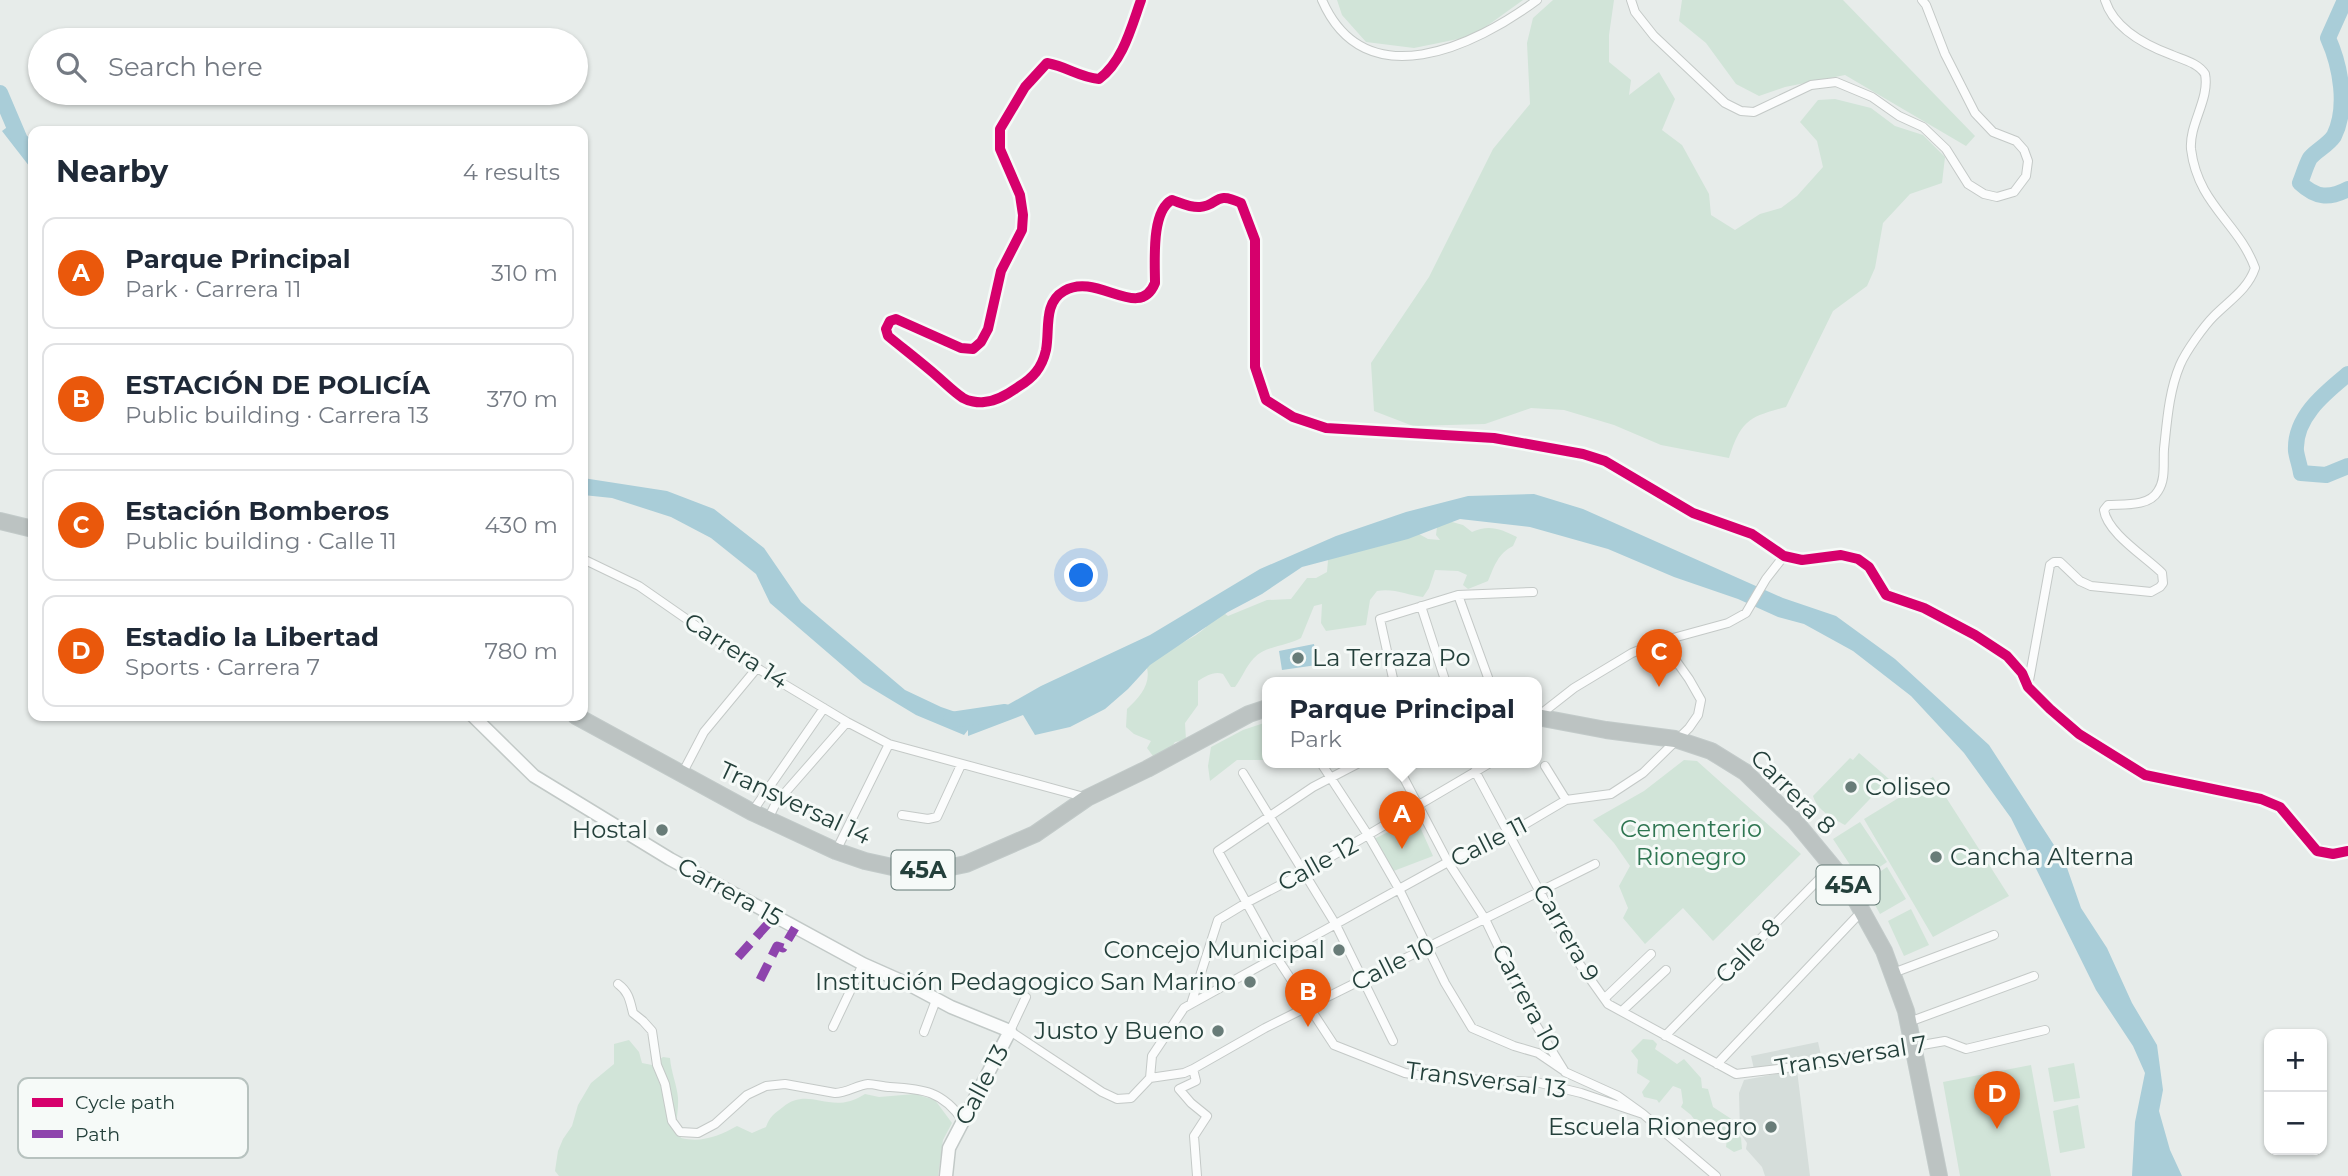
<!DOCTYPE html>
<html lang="en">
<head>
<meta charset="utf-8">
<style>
	body { margin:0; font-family:Montserrat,sans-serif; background:#f6f6f7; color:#1f2937 }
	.controls { position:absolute; right:21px; bottom:21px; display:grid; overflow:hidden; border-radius:14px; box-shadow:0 2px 5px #0004 }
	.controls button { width:63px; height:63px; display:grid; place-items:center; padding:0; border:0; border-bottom:2px solid #e0e1e3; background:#fff; color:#1f2937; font:35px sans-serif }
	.you { position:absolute; left:1082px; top:576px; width:24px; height:24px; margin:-18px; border:5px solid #fff; border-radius:50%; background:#1a73e8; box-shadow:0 0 0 10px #1a73e833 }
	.badge { display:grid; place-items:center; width:46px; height:46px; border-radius:50%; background:#ea580c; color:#fff; font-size:23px; font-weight:700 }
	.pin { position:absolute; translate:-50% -58px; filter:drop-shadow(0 2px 4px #0008) }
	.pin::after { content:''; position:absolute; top:37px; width:24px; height:21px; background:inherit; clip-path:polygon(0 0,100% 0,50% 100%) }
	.popup { position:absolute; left:1262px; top:677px; width:280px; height:91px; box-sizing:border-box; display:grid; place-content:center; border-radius:14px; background:#fff; filter:drop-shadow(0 2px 5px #0005); font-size:23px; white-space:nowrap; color:#747a83 }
	.popup b { font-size:26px; color:#1f2937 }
	.popup::after { content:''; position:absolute; left:50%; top:100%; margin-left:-14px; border:14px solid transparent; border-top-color:#fff }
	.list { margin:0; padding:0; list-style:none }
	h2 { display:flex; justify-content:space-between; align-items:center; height:91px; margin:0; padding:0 28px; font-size:30px }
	h2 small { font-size:23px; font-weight:400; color:#747a83 }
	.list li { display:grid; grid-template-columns:46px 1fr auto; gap:21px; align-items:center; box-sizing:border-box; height:112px; margin:0 14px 14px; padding:0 14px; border:2px solid #e0e1e3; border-radius:14px }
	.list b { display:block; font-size:26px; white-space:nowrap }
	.list p { margin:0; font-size:23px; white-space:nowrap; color:#747a83 }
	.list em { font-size:23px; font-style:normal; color:#747a83 }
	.icon { flex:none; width:38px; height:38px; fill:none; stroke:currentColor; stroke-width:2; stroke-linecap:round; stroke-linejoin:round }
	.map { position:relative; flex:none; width:2348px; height:1176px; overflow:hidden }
	.search { position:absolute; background:#fff; box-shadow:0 2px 5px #0004; left:28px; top:28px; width:560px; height:77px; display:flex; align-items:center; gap:18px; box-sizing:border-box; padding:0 24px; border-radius:38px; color:#747a83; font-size:26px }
	.panel { position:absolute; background:#fff; box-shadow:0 2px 5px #0004; left:28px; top:126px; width:560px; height:595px; border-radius:14px }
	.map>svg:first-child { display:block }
	.built { fill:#d5ddda }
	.green { fill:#d1e4d8 }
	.water { fill:#a9cdd8 }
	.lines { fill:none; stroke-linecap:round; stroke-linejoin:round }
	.river { stroke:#a9cdd8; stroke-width:16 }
	.street-casing { stroke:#c4c9c7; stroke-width:10 }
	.secondary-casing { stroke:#c2c9c7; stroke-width:15 }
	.highway-casing { stroke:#c2cac9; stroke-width:18 }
	.street { stroke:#fbfcfc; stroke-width:8 }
	.secondary { stroke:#fbfcfc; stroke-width:12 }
	.highway { stroke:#bcc3c2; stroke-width:16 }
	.quiet { stroke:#8e44ad; stroke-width:9; stroke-dasharray:18 9; stroke-linecap:butt }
	.cycleway-casing { stroke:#f6faf8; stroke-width:15 }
	.cycleway { stroke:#d6006c; stroke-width:10 }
	.poi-dot { fill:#687c78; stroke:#f6faf8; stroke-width:2.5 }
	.labels { text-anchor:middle; stroke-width:6; stroke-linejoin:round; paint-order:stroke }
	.shield { fill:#f6faf8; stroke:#637874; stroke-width:2 }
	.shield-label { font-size:23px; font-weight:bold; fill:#24403b }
	.street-label { font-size:24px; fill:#24403b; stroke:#f6faf8 }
	.poi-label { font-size:24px; fill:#24403b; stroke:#f6faf8; text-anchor:end }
	.park-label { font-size:24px; fill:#2f7652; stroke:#f6faf8 }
	.key { fill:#f6faf8; stroke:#b7c2bf; stroke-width:2 }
	.key-label { font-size:19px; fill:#24403b }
</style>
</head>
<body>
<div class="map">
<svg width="2348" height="1176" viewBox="0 0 2348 1176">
	<rect width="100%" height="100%" fill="#e7ecea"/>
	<path class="built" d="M1818,1042l3,13 -67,14 -3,-13z
		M1797,1070l13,106h-45l-3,-9 -16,-18 1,-6 -7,-10 -1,-40 5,-13z"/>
	<path class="green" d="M1337,0h186l-50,36 -59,12 -48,-6 -24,-27z
		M1553,0h61l-5,35v27l22,18 -2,15 30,-23 16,27 -13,31 20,15 27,49 2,21 24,15 25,-16 21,-6 16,-12 26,-29 -6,-26 -17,-19 18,-22 17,-1 36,9 24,18 28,9 22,22 -3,26 -32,11 -27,29 -8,45 -8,18 -34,25 -47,96c-38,10 -45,14 -57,51l-68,-13 -47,-20 -50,-15 -33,-2 -46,16 -72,2 -39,-15 -3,-48 58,-86 64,-128 37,-45 -3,-61 6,-25z
		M1682,0h161l132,136 -9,10 -121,-71 -60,12 -26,9 -23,-12 -30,-41 -27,-22z
		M1445,520l18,5 9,7c17,-8 29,-3 45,5l-4,9c-15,7 -19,21 -25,35l-20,8 -5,-4 4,-10 -9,-4 -23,-1 -6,18 -6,9c-16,-2 -29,-9 -46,-6l-7,9 -4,25 -40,6 -5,-8 1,-19 -8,2 -13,32c-14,8 -36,8 -47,20 -8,8 -12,20 -19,29h-4l-8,-13c-9,-3 -17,2 -25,7v24l-13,18 1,17 -11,2 -7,10 -12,8 -9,-12 4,-7 -17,-7 -8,-7 1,-18c12,-11 24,-24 20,-41 13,-20 42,-24 59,-41l-1,-9 16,-7 7,5 39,-16 24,-1 16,-21h9l11,-6 1,-12 7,-10 84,-16 9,5 12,1 -4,-5 1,-8z
		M1267,722v38h-30l-27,21 -2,-15 3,-19 32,-17z
		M1859,753l30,26 -44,46c-13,-7 -28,-15 -32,-29l37,-38 3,2z
		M1684,760l13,1 104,93 -88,87 -30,-33 -38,36 -22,-26 5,-10 -9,-22 11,-20 -16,-23 -21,-23 51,-29z
		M1933,777l76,119 -76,41 -69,-118z
		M1416,818l17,38 -42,16 -21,-31z
		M1860,822l27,40 -27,18 -27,-41z
		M1887,867l19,32 -26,15 -17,-31z
		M1911,909l18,36 -25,11 -16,-35z
		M1643,1039l10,1 4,4 -2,5 22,15 7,-5 17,19 1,10 6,1 5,18 23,15v10l5,6 1,11 -8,3 -8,-5 1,-8 -16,-8 -6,-6 -3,5 -11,-15 -10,-8 2,-4 -2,-14 -8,-3 -14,17 -2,-3 -13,-3 -2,-5 8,-11 -13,-8 1,-13 -7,-9z
		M629,1040l10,12 3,11 10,2 11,-8 7,1c1,14 7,27 8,40 1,17 -5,24 3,40 21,5 38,-2 56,-12l15,7 14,-6c4,-11 8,-13 17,-20 27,-22 47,10 82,-13l14,3 36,-3 20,6 17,23 -9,17 -5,36h-379l-4,-5 3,-20 5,-12 9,-13 6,-21 13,-22 23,-19v-20z
		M2074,1063l6,35 -26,4 -6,-34z
		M2031,1065l20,111h-91l-17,-94z
		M2078,1105l7,43 -25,5 -7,-42z"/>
	<path class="water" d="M10,125l23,19v27l-31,-40z
		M583,478l84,13 47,18 50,39 37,54 104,88 36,17 32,11 22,-6 46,-26 109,-51 110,-66 76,-33 70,-24 62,-16 66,-2 49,15 200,89 53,18 59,43 94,86 76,117 16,46 26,40 25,55 25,42 6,45 -4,21 11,39 12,26h-50l3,-54 10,-49 -12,-27 -37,-56 -85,-172 -47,-65 -53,-57 -58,-45 -49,-27 -26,-7 -40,-18 -64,-22 -66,-28 -78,-22 -70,-8 -52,20 -106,28 -40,27 -34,18 -78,53 -22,24 -23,20 -35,18 -35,8 -12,-20 -55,21v-6l-4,5 -48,-20 -53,-32 -93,-80 -14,-29 -45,-36 -40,-21 -59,-19 -29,-3z
		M1314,644l3,21 -35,5 -3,-19z"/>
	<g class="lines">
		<path class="river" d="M2345,0l-17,38c13,29 20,70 6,98 -6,9 -17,14 -24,22 -4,7 -7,18 -10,25 16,15 29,16 48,6
			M0,93l20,47 13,13
			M2348,374c-23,19 -54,43 -52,77 1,7 4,15 5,22l25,2 22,-9
			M951,720l54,-8"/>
		<defs>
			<path id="street" d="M1141,0c-10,28 -18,61 -42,79 -20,-2 -31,-12 -52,-16l-22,24 -25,42v20l20,46 3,20 -1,15 -21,41 -13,58 -7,13 -8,7 -12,-1 -65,-29 -6,2 -4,8 2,7c17,14 34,27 50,41 8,7 16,15 25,21 5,3 15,5 21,4 13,-1 24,-8 34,-15 15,-9 24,-19 28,-37 4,-21 -3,-47 18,-59 33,-20 75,31 91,-8 0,-22 -4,-72 17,-83 9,3 19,8 28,7 19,-1 14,-17 41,-4l14,37v127l11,33 27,17 33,11 168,10 89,16 22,7 88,52 59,21 32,22 18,4 39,-5 17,4 11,8 17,28 38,13 51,27 32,21 15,17 6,14 22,22 29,25 66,41 116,24 19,8 37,44 16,3 15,-3
				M1322,0c43,99 153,46 215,0
				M1631,0l4,12 19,24 71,67 16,8 13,1 57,-27 25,-3 36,15 27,19 24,11 23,22 22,35 16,10 13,3 17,-5 12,-16 2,-15 -4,-11 -8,-9 -23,-9 -18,-19 -30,-59 -19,-49 -4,-5
				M583,559l56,27 118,82 90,54 42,22 195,53
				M1458,595l32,88
				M1421,606l25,77
				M1394,683l-14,-64 78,-24 75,-3
				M2028,686l22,-121 4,-3h6l20,19 11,5 60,6 9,-5 3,-4 -1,-10c-16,-16 -55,-40 -58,-63l4,-5c16,-1 41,2 50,-14 8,-12 5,-28 6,-42 3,-28 5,-58 16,-84 6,-14 24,-39 34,-49 16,-16 34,-27 41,-48 -17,-46 -57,-63 -64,-119 -2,-25 19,-50 14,-75 -7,-11 -21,-14 -33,-19 -27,-10 -58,-26 -67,-55
				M1537,717l37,-29 58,-35 30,-12 66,-18 18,-10 20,-34 18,-23
				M1321,763l47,72 31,54 46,94 27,45 42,18 24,7 25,17
				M1359,763l-46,24 -95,64 59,107 57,87 71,28 32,5 99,4 45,11 62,21
				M1396,763l52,99 37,57 51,106 29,47 53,24 25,18 73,62
				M1545,766l21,34
				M1475,771l101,188 32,45 128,70 66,-8 143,-25 21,8 79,-19
				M1243,773l93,152 57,116
				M682,774l22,-42 53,-64
				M752,812l72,-104
				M902,815l26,4 9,-2 24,-52
				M768,819l8,-16 71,-81
				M836,851l53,-107
				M1893,973l101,-38
				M618,984c11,8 12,17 15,29l10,8 9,10 5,34 8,19 7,37 8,11 18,1 17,-9 32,-29 19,-9 19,-2 50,9c12,0 22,-8 33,-9 7,0 15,3 22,3 33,2 53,4 73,34
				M1026,997l-16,34 92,61 15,7 14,-1 19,-20
				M1605,998l46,-44
				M1191,1004l27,-84 28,-17 59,-31 185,-109
				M1622,1011l44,-41
				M1909,1022l125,-46
				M833,1027l30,-63
				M924,1032l12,-32
				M1665,1036l167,-170
				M1717,1064l145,-153
				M1193,1069l3,12 -17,8 12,14 16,13 -13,20 3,40
				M1150,1078l2,-22 32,-48 7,-4 257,-142 74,-36 44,-26 45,-6 32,-21 46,-45 9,-13 3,-15 -12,-21 -27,-38
				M1150,1078l34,-5 9,-4 72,-41 330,-164"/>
			<path id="secondary" d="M473,716l61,60 136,83 193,105 45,20 43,23 59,24 -61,117 -3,28"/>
			<path id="highway" d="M0,521l33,8
				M576,716l176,96 84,39 29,10 41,9h31l29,-6 69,-30 52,-36 60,-29 102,-55 18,-6
				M1537,717l69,13 69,9 36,12 34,21 49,48 53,64 37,67 22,60 33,165"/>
		</defs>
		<use href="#street" class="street-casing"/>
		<use href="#secondary" class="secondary-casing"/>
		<use href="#highway" class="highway-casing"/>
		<use href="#street" class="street"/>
		<use href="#secondary" class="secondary"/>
		<use href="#highway" class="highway"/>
		<path class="quiet" d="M738,957l37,-41
			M760,980l17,-34 6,2 12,-20"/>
		<defs>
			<path id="cycleway" d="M1141,0c-10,28 -18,61 -42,79 -20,-2 -31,-12 -52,-16l-22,24 -25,42v20l20,46 3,20 -1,15 -21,41 -13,58 -7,13 -8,7 -12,-1 -65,-29 -6,2 -4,8 2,7c17,14 34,27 50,41 8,7 16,15 25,21 5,3 15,5 21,4 13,-1 24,-8 34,-15 15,-9 24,-19 28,-37 4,-21 -3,-47 18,-59 33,-20 75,31 91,-8 0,-22 -4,-72 17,-83 9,3 19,8 28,7 19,-1 14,-17 41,-4l14,37v127l11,33 27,17 33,11 168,10 89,16 22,7 88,52 59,21 32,22 18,4 39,-5 17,4 11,8 17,28 38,13 51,27 32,21 15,17 6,14 22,22 29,25 66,41 116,24 19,8 37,44 16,3 15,-3"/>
		</defs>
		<use href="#cycleway" class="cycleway-casing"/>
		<use href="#cycleway" class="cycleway"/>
	</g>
	<g class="poi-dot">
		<circle cx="1298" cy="658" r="7"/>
		<circle cx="1851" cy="787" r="7"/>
		<circle cx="662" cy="830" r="7"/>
		<circle cx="1936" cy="857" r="7"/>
		<circle cx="1339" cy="950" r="7"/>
		<circle cx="1250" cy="982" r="7"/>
		<circle cx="1218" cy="1031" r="7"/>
		<circle cx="1771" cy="1127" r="7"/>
	</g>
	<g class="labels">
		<g class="shield">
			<rect x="891.5" y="850.5" width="63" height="39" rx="5"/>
			<rect x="1816.5" y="865.5" width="63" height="39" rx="5"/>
		</g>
		<g class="shield-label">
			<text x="923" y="878">45A</text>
			<text x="1848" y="893">45A</text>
		</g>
		<g class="street-label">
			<text transform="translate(736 651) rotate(33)" y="8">Carrera 14</text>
			<text transform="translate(1793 792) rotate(45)" y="8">Carrera 8</text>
			<text transform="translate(795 803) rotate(25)" y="8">Transversal 14</text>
			<text transform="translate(1489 842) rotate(-27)" y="8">Calle 11</text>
			<text transform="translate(1318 864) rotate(-29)" y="8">Calle 12</text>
			<text transform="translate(730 892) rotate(29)" y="8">Carrera 15</text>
			<text transform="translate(1566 933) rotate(60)" y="8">Carrera 9</text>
			<text transform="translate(1748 951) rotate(-45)" y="8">Calle 8</text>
			<text transform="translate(1393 964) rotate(-27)" y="8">Calle 10</text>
			<text transform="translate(1526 998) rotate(62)" y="8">Carrera 10</text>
			<text transform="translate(1851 1056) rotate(-9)" y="8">Transversal 7</text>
			<text transform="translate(1486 1080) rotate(7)" y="8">Transversal 13</text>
			<text transform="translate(982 1085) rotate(-62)" y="8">Calle 13</text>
		</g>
		<g class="poi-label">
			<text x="1312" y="666" text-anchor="start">La Terraza Po</text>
			<text x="1865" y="795" text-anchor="start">Coliseo</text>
			<text x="648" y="838">Hostal</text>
			<text x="1950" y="865" text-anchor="start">Cancha Alterna</text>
			<text x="1325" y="958">Concejo Municipal</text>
			<text x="1236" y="990">Institución Pedagogico San Marino</text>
			<text x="1204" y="1039">Justo y Bueno</text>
			<text x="1757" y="1135">Escuela Rionegro</text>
		</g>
		<g class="park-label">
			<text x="1691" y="837">Cementerio<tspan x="1691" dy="28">Rionegro</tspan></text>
		</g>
	</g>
	<rect x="18" y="1078" width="230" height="80" rx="10" class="key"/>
	<rect x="32" y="1098" width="31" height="9" fill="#d6006c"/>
	<rect x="32" y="1130" width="31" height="8" fill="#8e44ad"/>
	<g class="key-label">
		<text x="75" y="1109">Cycle path</text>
		<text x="75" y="1141">Path</text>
	</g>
</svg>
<div class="controls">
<button>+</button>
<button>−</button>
</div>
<div class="you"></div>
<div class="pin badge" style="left:1402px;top:849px">A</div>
<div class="popup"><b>Parque Principal</b>Park</div>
<div class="pin badge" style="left:1308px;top:1027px">B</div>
<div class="pin badge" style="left:1659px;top:687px">C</div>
<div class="pin badge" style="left:1997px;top:1129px">D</div>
<div class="search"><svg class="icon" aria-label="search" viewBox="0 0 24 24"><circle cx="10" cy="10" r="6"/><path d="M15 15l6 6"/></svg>Search here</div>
<section class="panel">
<h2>Nearby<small>4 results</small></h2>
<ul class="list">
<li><span class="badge">A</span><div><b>Parque Principal</b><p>Park · Carrera 11</p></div><em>310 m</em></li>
<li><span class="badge">B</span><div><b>ESTACIÓN DE POLICÍA</b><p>Public building · Carrera 13</p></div><em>370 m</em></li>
<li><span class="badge">C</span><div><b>Estación Bomberos</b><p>Public building · Calle 11</p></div><em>430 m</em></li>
<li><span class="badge">D</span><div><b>Estadio la Libertad</b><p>Sports · Carrera 7</p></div><em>780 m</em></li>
</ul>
</section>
</div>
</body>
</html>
